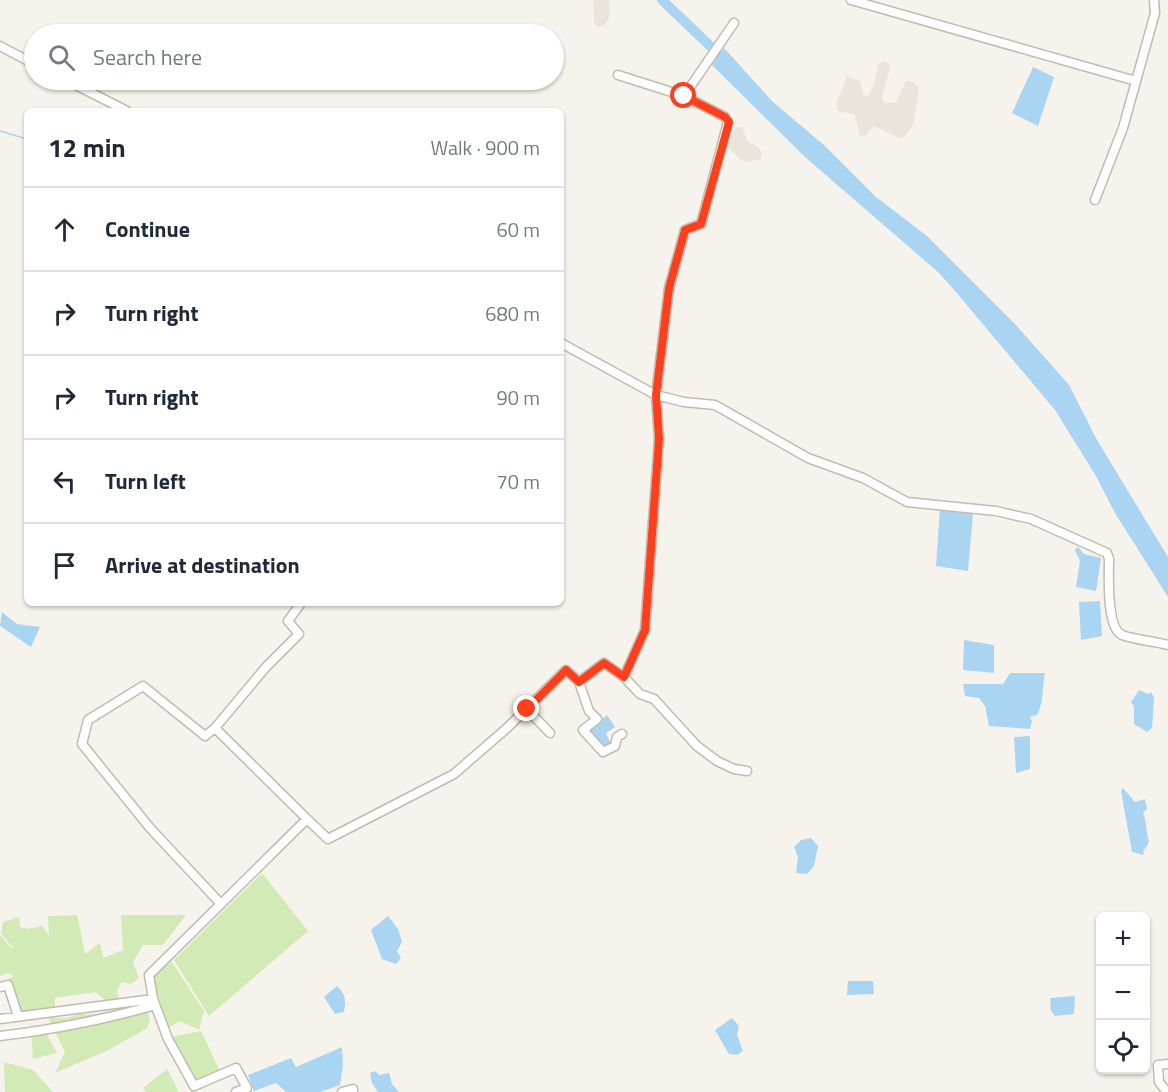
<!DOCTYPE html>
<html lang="en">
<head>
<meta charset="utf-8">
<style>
	body { margin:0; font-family:"Titillium Web",sans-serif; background:#f6f6f7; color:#1f2937 }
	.controls { position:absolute; right:18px; bottom:18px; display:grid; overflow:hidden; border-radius:9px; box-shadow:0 2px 4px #0004 }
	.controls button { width:54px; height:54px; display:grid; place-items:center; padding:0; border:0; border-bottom:2px solid #e0e1e3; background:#fff; color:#1f2937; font:30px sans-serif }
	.stop { position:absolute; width:18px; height:18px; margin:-14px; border:4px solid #fc3f1d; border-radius:50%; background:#fff }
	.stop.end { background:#fc3f1d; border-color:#fff; box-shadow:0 2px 6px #0008 }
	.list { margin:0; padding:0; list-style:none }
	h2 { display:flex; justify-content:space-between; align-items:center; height:78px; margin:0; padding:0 24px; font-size:26px }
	h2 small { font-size:20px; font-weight:400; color:#747a83 }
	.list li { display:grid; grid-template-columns:39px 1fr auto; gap:18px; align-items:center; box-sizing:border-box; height:84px; padding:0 24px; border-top:2px solid #e0e1e3 }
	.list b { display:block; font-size:22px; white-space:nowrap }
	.list em { font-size:20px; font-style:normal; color:#747a83 }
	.icon { flex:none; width:33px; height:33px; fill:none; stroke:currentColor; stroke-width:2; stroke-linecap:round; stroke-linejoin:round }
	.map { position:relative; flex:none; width:1168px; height:1092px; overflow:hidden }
	.search { position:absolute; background:#fff; box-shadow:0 2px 4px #0004; left:24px; top:24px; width:540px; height:66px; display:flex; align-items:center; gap:15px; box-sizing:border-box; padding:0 21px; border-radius:33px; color:#747a83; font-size:22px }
	.panel { position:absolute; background:#fff; box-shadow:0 2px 4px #0004; left:24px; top:108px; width:540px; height:498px; border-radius:9px }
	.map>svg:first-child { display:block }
	.residential { fill:#eae5da }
	.green { fill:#d2eab5 }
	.water { fill:#a9d4f2 }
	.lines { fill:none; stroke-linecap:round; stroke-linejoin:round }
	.stream { stroke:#a9d4f2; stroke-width:1.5 }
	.river { stroke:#a9d4f2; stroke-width:10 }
	.minor-casing { stroke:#c2bbae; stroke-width:11 }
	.minor { stroke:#fff; stroke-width:8 }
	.route { stroke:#fc3f1d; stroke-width:8 }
</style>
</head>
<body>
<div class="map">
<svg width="1168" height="1092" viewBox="0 0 1168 1092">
	<rect width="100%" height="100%" fill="#f6f3ec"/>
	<path class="residential" d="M593,0h16l1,16 -5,9 -6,2 -5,-4z
		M882,62l7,1 1,5 -8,29 2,6h12l10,-22h6l7,7 -5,34 -8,13 -7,3 -25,-12 -9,10h-5l-6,-22 -16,-3 -2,-7 11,-28 13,5 3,13 2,3 3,-1 6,-12 4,-20z
		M736,127h6l6,15 11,6 3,5 -2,6 -13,3 -8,-3 -10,-11 -1,-6z"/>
	<path class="green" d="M262,873l46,58 -99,85 -35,-56z
		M77,915l8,39 15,-11 3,15 20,-8 -2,-35h65l-23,30h-20l-10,17 6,16 -8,6 -10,-2 -4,9 2,7 -12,3 -12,-9 -40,6v10l-37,8 -10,-37 6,-3 -6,-3 -8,3v-41l11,13 3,-2h-3l-10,-13 2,-11 16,-5 1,10 8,2 14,-3 7,10 -1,-20z
		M172,962l32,49 -5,19 -19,-9 -12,7 -16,-53z
		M129,1005h17l4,15 -3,8 -38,22 -54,23 10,-21 -17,-35c6,0 13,2 19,1 5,-1 9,-4 13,-4 17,0 36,5 49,-9z
		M42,1025l15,28 -24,6 -2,-32z
		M201,1031l20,42 -26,11 -25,-47z
		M4,1062l29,8 20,22h-48z
		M167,1069l12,23h-33l-3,-4z"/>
	<path class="water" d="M724,48l49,54 52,44 51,51 51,39 89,89 53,60 28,55 71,117v40l-53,-84 -19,-37 -41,-66 -99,-118 -18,-20 -133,-115 -93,-92z
		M1033,67l21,10 -16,49 -26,-13z
		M940,508l33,5 -5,58 -32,-5z
		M1078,547l6,7 17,4 -5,33 -20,-4 4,-26 -5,-11z
		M1100,601l2,35 -21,4 -2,-38z
		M2,612l15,12 23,3 -9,20 -31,-21z
		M964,640l30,5v28l-31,-3z
		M1010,673h35c-3,14 -1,30 -8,42l-7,2 2,4 -2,8 -41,-3 -4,-20 -6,-8 -14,-2 -2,-12h40z
		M1139,690l9,4 3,-2 3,5 -2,31 -5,4 -13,-8v-17l-3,-5z
		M607,715l8,12 -9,6 5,11 -8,6 -15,-19z
		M1030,736v33l-14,4 -2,-36z
		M1123,788l12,14 10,-3 2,10 -4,4c4,10 3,18 6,29l-6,10 1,3 -12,-3 -11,-61z
		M811,838l7,8 -4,20 -7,8 -11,-1 2,-16 -4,-10 7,-7z
		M388,916l10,13 4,13 -5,9 4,7 -5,6 -14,-5 -11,-29z
		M848,981h25l1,13 -27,1z
		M337,986c9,9 9,14 7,26l-9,2 -11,-17z
		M1075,996l-1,18 -19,2 -4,-5 -1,-13z
		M732,1018l7,8 -2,9 6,16 -6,4 -8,-1 -14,-24z
		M342,1047l1,18 -3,20 -20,7h-34l-10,-9 -22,8 -6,-16 43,-17 5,9z
		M375,1071l4,4 10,-2 3,11 7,8h-21l-6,-9 -2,-10z"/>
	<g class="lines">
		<path class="stream" d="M0,131l27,8"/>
		<path class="river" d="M662,0l67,64"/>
		<defs>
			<path id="minor" d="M851,0l285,81
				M0,46l34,18
				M618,75l66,21 41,21 3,5 -27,102 -16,6 -16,58 -13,107 28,7 31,3 93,53 55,20 44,24 89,9 35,8 76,34 2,6c0,16 -3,69 13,76 14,5 31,6 46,10
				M66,80l61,31
				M684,96l50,-73
				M1095,200l28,-72 32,-115 -1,-13
				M301,603l-13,18 11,13 -33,33 -51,61 92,91
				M624,677l16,17 14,5 43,47 20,15 17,8 13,2
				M579,682l10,29 8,8 -14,11 20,22 12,-6 2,-9 5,-3
				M527,709l23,24
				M215,728l-10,8 -62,-50 -55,34 -6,24 68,84 71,76
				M0,987l8,-2 10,31
				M153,999l15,40 26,47 42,-18 11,20 -11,4
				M0,1019l153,-20 -4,-24 158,-156 21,20 126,-65 53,-46 59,-58 13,12 25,-19 20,14 21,-47 14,-191 -3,-44 -95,-52
				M0,1036c51,-6 102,-16 152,-30l1,-6
				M342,1092l11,-3v3
				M1167,1092l-8,-10 -1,-17 10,-1"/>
		</defs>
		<use href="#minor" class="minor-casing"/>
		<use href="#minor" class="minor"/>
	</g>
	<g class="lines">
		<path class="route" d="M527,709l39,-39 13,12 25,-19 20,14 21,-47 14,-191 -3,-44 13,-107 16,-58 16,-6 28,-102 -4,-5 -41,-21"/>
	</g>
</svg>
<div class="controls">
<button>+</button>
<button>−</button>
<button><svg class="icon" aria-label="locate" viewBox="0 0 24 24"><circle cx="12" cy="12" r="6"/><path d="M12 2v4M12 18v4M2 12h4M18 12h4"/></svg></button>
</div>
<div class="stop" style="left:684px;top:96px"></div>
<div class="stop end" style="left:527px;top:709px"></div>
<div class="search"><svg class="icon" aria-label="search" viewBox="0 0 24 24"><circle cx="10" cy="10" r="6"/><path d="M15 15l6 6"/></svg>Search here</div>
<section class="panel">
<h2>12 min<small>Walk · 900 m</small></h2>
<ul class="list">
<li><svg class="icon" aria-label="ahead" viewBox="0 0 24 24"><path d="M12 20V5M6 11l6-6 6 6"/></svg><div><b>Continue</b></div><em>60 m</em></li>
<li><svg class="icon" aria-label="right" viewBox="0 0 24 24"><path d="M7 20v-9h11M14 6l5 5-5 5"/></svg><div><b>Turn right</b></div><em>680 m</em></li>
<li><svg class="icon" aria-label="right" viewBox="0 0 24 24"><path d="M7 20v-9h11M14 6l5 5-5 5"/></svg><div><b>Turn right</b></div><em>90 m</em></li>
<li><svg class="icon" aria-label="left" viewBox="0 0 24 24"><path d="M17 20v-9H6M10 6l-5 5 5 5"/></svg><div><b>Turn left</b></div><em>70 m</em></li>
<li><svg class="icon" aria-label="arrive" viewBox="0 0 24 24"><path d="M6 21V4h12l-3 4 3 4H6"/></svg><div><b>Arrive at destination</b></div></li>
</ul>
</section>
</div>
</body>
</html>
